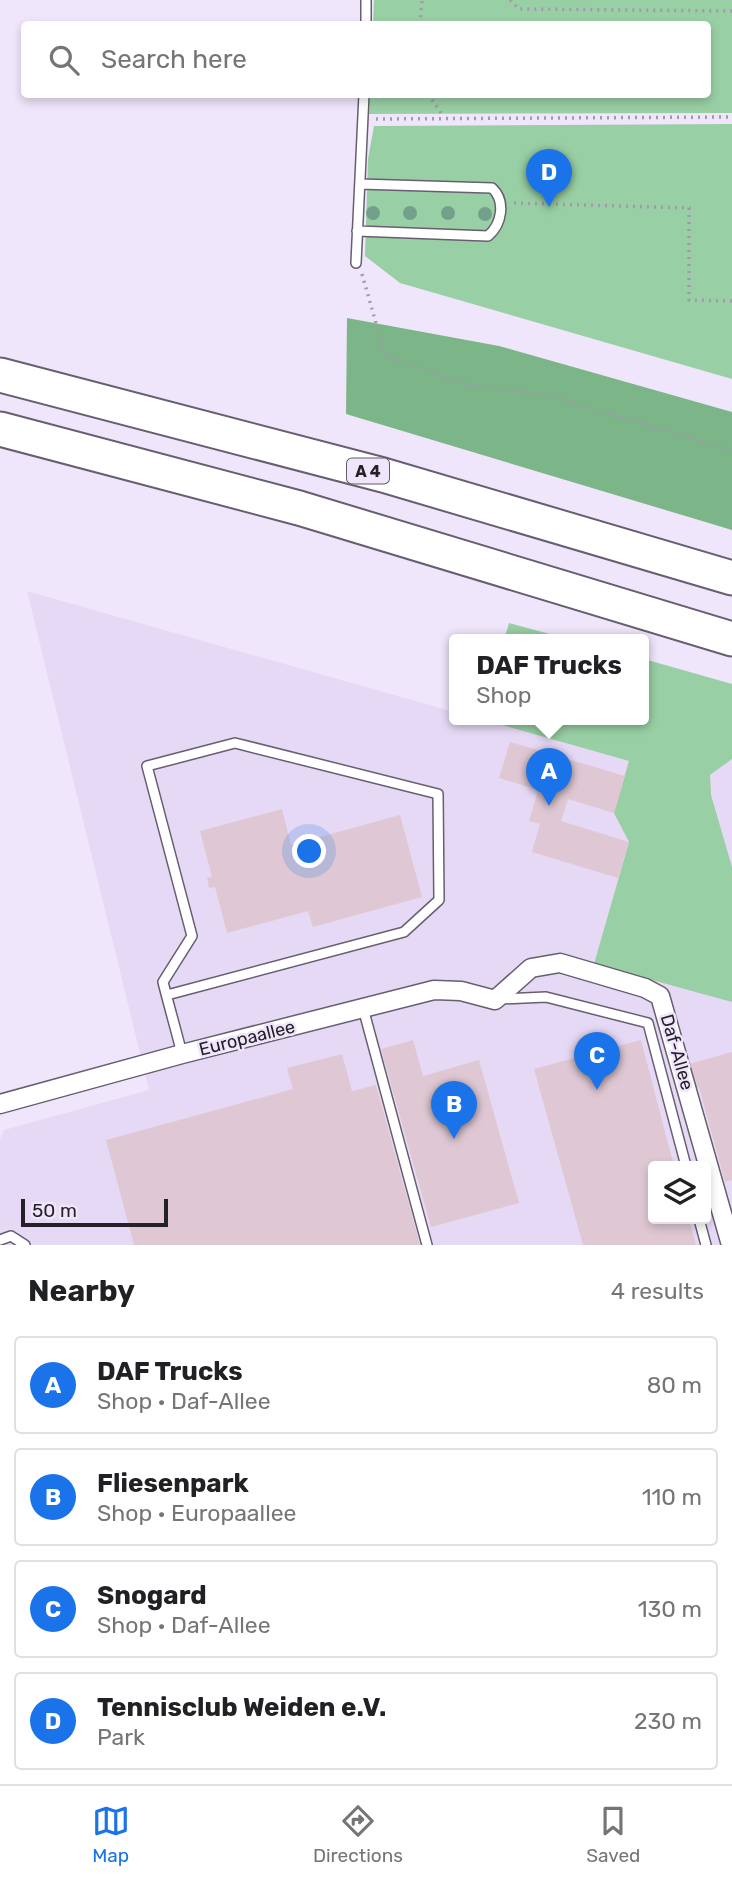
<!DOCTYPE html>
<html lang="en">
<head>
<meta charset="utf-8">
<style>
	body { margin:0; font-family:Rubik,sans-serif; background:#f2f2f2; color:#202124 }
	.controls { position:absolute; right:21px; bottom:21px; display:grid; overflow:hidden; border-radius:7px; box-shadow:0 4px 10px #0003 }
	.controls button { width:63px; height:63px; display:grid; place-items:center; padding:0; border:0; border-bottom:2px solid #e0e0e0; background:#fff; color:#202124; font:35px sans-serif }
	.scale { position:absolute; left:21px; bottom:18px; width:147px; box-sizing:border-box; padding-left:7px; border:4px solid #242128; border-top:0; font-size:19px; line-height:24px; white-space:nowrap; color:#242128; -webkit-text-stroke:5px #f0e6fb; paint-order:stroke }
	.you { position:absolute; left:310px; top:852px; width:24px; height:24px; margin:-18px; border:5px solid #fff; border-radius:50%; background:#1a73e8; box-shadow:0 0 0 10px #1a73e833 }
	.badge { display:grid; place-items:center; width:46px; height:46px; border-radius:50%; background:#1a73e8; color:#fff; font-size:23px; font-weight:700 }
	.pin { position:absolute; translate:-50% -58px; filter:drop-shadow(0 2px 4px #0008) }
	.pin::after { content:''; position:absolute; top:37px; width:24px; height:21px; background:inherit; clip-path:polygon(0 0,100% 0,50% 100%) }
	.popup { position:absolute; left:449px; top:634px; width:200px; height:91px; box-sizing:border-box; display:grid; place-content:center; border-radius:7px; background:#fff; filter:drop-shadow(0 2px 5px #0005); font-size:23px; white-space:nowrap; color:#757577 }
	.popup b { font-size:26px; color:#202124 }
	.popup::after { content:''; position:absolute; left:50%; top:100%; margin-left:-14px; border:14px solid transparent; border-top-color:#fff }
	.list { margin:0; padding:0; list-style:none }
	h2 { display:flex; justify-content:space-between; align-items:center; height:91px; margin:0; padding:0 28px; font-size:30px }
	h2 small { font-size:23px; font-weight:400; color:#757577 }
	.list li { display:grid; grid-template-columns:46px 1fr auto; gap:21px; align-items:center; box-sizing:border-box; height:98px; margin:0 14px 14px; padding:0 14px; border:2px solid #e0e0e0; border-radius:7px }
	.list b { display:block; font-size:26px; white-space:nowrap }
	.list p { margin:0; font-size:23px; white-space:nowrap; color:#757577 }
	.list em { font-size:23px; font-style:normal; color:#757577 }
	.icon { flex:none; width:38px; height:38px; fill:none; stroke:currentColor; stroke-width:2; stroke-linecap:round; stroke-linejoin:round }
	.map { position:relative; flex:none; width:732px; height:1245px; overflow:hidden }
	.search { position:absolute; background:#fff; box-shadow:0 4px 10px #0003; left:21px; right:21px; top:21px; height:77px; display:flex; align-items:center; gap:18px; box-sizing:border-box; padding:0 24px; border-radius:7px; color:#757577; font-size:26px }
	.sheet { height:539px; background:#fff }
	nav { display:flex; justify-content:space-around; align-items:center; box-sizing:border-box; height:98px; border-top:2px solid #e0e0e0; background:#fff; font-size:19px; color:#757577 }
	nav a { display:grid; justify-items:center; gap:4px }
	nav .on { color:#1a73e8 }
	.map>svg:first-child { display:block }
	.built { fill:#e6d9f5; fill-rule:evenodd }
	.green { fill:#99cfa4 }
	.forest { fill:#7cb588 }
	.building { fill:#dfc8d3 }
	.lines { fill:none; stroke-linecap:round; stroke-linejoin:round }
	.service-casing { stroke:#675e70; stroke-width:12 }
	.minor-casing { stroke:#675e70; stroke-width:21 }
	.motorway-casing { stroke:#675e70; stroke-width:37 }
	.path { stroke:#a29aaa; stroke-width:3.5; stroke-dasharray:2 5; stroke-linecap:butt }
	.service { stroke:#fff; stroke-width:9 }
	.minor { stroke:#fff; stroke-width:18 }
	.motorway { stroke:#fff; stroke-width:33 }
	.tree { fill:#73a08b }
	.labels { text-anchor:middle; stroke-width:5; stroke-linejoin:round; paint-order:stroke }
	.shield { fill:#f0e6fb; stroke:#615c67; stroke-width:2 }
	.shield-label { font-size:16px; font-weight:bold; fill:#242128 }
	.street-label { font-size:18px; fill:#242128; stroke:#f0e6fb }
</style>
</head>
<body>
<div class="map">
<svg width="732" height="1245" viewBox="0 0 732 1245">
	<rect width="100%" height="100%" fill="#f0e6fb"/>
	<path class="built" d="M27,591l427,121v8h30l145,41 81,14 22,-16v486h-732v-106l4,-9 145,-40zM653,1166h53v53h-53z"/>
	<path class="green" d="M374,0h358v113l-363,1 1,-19 338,-1v-70h-335z
		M732,124v255l-332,-96 -35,-27 3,-97 6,-33z
		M509,623l63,17h-68z
		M644,659l88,25v75l-22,16 1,20 21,72v135l-138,-38 35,-122 -15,-29 15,-52 -145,-41h160z"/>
	<path class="forest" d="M347,318l152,28 233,66v118l-386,-116z"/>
	<path class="building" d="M510,742l115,34 -11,37 -46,-14 -7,22 68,21 -11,36 -86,-26 8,-28 -11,-3 9,-31 -39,-12z
		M282,809l9,36 109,-30 22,82 -109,30 -5,-16 -81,22 -12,-46 -6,1 -2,-10 5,-1 -12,-46z
		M413,1040l10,36 56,-16 40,143 -88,24 -50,-178z
		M641,1040l33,126h-21v53h36l7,26h-113l-49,-176z
		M732,1052v128l-7,2 -26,-95 -3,1 -7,-24z
		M342,1054l10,37 24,-6 44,160h-286l-28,-105 187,-51 -6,-21z"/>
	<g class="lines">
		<defs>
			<path id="service" d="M366,24v-24
				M357,231l131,5c14,-12 18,-35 4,-48l-132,-4
				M356,263l8,-169
				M167,995l237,-63 35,-32 -1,-106 -203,-51 -88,23 45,170 -29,46c6,24 13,48 19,72
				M500,999l46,-2 102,26 38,143
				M363,1008l64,237
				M699,1219l7,26
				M0,1240l11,-4 14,9"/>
			<path id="minor" d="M0,1104l182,-50 252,-64 27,1 34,9 36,-32 29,-5 85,25 15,8 71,249"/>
			<path id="motorway" d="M0,375l383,100 349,103
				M0,429l299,79 433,131"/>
		</defs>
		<use href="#service" class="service-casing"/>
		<use href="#minor" class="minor-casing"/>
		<use href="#motorway" class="motorway-casing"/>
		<path class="path" d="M510,0l9,9 213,2
			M420,24l2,-24
			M428,94l16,23
			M376,119l356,-2
			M514,203l175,5v92l43,1
			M362,274l23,81 79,29 88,12 180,55"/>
		<use href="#service" class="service"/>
		<use href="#minor" class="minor"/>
		<use href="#motorway" class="motorway"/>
	</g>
	<g class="tree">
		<circle cx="373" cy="213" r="7"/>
		<circle cx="410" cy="213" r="7"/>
		<circle cx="448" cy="213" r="7"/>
		<circle cx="485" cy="214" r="7"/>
	</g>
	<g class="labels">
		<rect class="shield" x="347" y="458.5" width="42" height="25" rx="5"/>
		<g class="shield-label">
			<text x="368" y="477">A 4</text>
		</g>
		<g class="street-label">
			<text transform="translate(247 1038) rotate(-14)" y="6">Europaallee</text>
			<text transform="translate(677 1052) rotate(74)" y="6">Daf-Allee</text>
		</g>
	</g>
</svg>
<div class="controls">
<button><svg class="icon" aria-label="layers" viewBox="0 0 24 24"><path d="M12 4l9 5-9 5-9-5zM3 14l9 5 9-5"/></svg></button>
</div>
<div class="scale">50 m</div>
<div class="you"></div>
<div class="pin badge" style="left:549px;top:806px">A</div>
<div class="popup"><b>DAF Trucks</b>Shop</div>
<div class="pin badge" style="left:454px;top:1139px">B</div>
<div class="pin badge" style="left:597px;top:1090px">C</div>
<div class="pin badge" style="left:549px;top:207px">D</div>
<div class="search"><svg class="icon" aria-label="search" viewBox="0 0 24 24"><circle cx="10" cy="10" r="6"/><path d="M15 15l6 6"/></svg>Search here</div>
</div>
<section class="sheet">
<h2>Nearby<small>4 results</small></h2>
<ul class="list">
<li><span class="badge">A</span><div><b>DAF Trucks</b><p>Shop · Daf-Allee</p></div><em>80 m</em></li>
<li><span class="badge">B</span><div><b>Fliesenpark</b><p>Shop · Europaallee</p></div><em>110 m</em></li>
<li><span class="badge">C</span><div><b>Snogard</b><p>Shop · Daf-Allee</p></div><em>130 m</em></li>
<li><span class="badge">D</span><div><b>Tennisclub Weiden e.V.</b><p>Park</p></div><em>230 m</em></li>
</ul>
</section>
<nav>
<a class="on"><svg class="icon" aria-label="map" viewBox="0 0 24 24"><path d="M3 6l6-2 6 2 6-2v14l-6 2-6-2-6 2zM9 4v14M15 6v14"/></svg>Map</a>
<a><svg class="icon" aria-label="directions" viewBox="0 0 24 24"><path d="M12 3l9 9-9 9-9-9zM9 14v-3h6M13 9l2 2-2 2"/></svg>Directions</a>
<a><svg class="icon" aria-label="saved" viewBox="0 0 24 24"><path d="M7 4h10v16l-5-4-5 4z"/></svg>Saved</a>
</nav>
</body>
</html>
